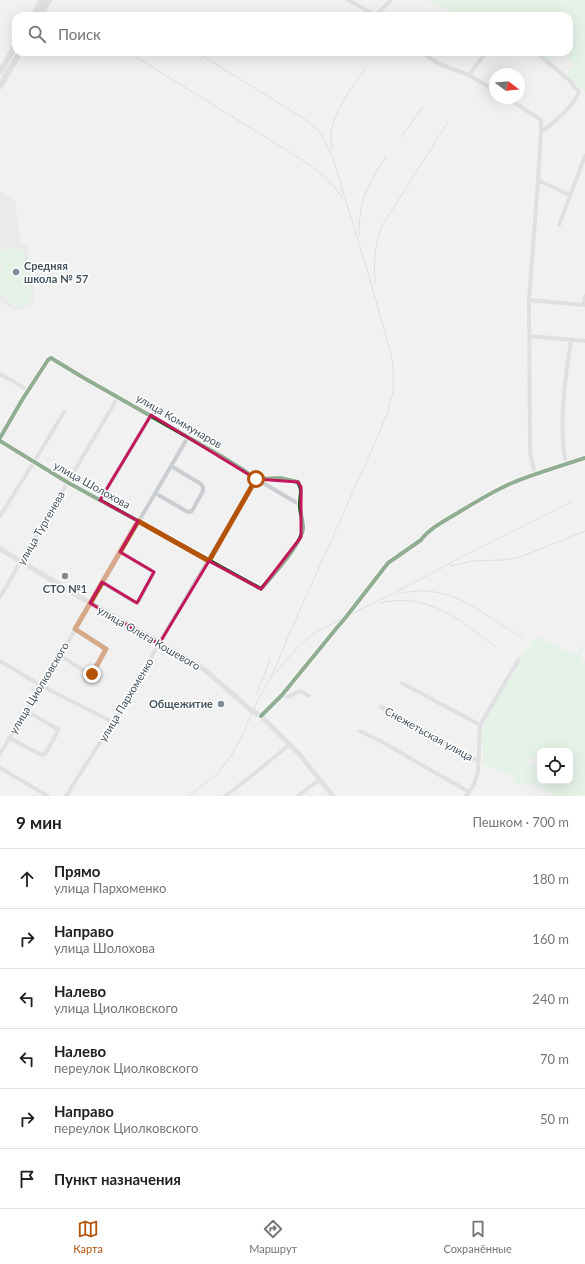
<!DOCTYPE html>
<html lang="ru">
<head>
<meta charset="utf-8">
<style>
	body { margin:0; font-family:Lato,sans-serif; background:#f2f2f2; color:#202124 }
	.controls { position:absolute; right:12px; bottom:12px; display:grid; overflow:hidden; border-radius:8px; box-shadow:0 4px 16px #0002 }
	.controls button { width:36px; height:36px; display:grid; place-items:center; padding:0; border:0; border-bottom:1px solid #e0e0e0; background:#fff; color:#202124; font:20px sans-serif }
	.compass { position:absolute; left:489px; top:68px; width:36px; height:36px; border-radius:50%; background:#fff; box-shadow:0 4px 16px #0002; rotate:106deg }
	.stop { position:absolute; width:12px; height:12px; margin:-9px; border:3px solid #b45309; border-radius:50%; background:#fff }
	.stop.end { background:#b45309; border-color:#fff; box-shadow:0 1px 4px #0008 }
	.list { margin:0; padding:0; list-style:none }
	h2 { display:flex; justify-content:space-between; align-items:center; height:52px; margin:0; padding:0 16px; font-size:17px }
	h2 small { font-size:13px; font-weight:400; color:#757577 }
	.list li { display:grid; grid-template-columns:26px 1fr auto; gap:12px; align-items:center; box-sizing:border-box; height:60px; padding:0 16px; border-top:1px solid #e0e0e0 }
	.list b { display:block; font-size:15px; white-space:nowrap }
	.list p { margin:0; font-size:13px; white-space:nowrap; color:#757577 }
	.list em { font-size:13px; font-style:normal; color:#757577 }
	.icon { flex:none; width:22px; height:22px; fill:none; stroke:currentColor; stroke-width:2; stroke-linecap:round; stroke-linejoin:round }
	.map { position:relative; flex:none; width:585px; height:796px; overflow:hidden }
	.search { position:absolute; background:#fff; box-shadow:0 4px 16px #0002; left:12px; right:12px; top:12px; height:44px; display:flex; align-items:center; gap:10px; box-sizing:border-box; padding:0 14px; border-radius:12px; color:#757577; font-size:15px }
	.sheet { height:412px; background:#fff }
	nav { display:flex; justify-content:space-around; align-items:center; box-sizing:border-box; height:56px; border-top:1px solid #e0e0e0; background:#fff; font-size:11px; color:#757577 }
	nav a { display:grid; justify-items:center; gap:2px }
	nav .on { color:#b45309 }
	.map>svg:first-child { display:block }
	.education { fill:#e3e2e4 }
	.green { fill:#d4f3de; fill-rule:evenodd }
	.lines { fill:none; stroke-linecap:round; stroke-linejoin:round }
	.minor { stroke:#cacdd1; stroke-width:4 }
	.tertiary { stroke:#cacdd1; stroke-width:5 }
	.primary { stroke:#c7cbcf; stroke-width:6 }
	.rail { stroke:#c6c8ca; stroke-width:1 }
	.cycleway-casing { stroke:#fff; stroke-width:6 }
	.cycleway { stroke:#1b5e20; stroke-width:4 }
	.route { stroke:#b45309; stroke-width:5 }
	.marked { fill:none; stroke:#c2185b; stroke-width:3; stroke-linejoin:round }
	.poi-dot { fill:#828b93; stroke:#fff; stroke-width:1.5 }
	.labels { text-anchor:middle; stroke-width:3; stroke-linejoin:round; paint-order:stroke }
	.poi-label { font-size:11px; font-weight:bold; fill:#465460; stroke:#fff; text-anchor:start }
	.street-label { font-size:11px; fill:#465460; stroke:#fff }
</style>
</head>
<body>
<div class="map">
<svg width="585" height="796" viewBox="0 0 585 796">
	<rect width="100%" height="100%" fill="#f2f1f1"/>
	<path class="education" d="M0,192l15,7 5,42 7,5 8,53 -3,5 -16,7 -16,-9z"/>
	<path class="green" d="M427,0h158v93l-19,-18 9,-10 -12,-11 -6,2 -6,5 -13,-9h31v-36h-118l-2,-6 -16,-6z
		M11,248c7,0 11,1 14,7l7,41 -2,5 -5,5 -4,2 -7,-1 -7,-8 -2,-7 -3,3 -2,1v-26l2,2 -2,-20 3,-2z
		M538,637l38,19 8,-12 1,1 -5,12 5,6v133h-31l-6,-4 -17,-8 -13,1 -7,-9 -1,-2h-5l-8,-5 -9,-1 -5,-4 -1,-32 1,-8 20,-39 11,-19 21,-28zM540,747l7,4h23v30h-30l-1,-13 -8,-4h-6l6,-7 6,-1v-3l3,1v-3h1l-2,-2z"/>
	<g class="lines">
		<path class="minor" d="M348,0l29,16
			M376,15l15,-15
			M421,52l18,12 30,11 26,16
			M538,54l31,26 10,12c-5,14 -26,32 -38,40
			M469,75l17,-23
			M507,98l34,22v12l-3,48 -9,120 1,153 5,21
			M538,180l31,15
			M559,225l26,-69
			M529,300l55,5 1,-9
			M529,336l56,5
			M0,374l28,16
			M0,438l22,-38 26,-40 3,-2 33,20 137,78 21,13 14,10 24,-1 18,4c5,9 2,12 2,21 -1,8 3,16 3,25 -1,16 -31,48 -42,61l-194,-107 -67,-41
			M566,465c-1,-9 -3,-17 -3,-25 -2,-34 3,-67 8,-100
			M155,493l31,18 3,1 3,-1 11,-20v-4l-2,-3 -30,-18
			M100,500l51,-85
			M0,516l34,-54 30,-50
			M102,582l31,19 3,1 3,-2 13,-25 1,-3 -33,-20
			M0,597l118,-200
			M60,656l30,18h2l2,-2 12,-23 -31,-20
			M0,661l40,24 73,37
			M402,683l78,42
			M282,695l6,2 12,-6 9,5
			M381,707l97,54
			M261,716l21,-21 53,-65 11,-13 42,-54 33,-23c8,-11 23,-19 35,-26 18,-11 37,-23 56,-31 24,-10 49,-17 73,-25
			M360,731l24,12 85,49
			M9,738l33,17 3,-1 12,-21 1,-4 -32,-18
			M0,754l26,-43 14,-26 20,-29 128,-219
			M0,768l48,28
			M66,796l47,-74 143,-243 43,25
			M225,796l24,-18 41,-34
			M298,796l21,-16
			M466,796l8,-12 4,-12 2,-47 39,-66"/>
		<path class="tertiary" d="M0,549l90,54 106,61 10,7 45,39 10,6 39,39 33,41"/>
		<path class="primary" d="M33,16l9,-16
			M40,16l9,-16
			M0,72l16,-27
			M0,86l20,-34"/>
		<path class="rail" d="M128,52l179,111c14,10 27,21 36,36
			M196,52l107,66 11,8 6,7 5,8 8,18 33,107 25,88 2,11v26l-6,23 -10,24 -86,192 -20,48
			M401,137l22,-30
			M332,150c-7,-30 17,-59 34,-82
			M359,235c0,-34 8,-51 27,-78
			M375,283c-1,-21 -1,-37 7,-57l66,-104
			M451,566l21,-5 30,-1 14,-2 12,-4 57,-23
			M395,595c7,-3 15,-3 22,-4 43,-2 71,27 106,47
			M379,603c50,-12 82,18 118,45
			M276,672l23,-26 15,-13 128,-65 17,-10 112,-56
			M257,693l13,-33
			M189,796l28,-22 14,-18 10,-19 18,-39 14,-24"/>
		<defs>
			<path id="cycleway" d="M0,438l22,-38 26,-40 3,-2 33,20 137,78 21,13 14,10 24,-1 18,4c5,9 2,12 2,21 -1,8 3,16 3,25 -1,16 -31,48 -42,61l-194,-107 -67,-41
				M261,716l21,-21 53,-65 11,-13 42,-54 33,-23c8,-11 23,-19 35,-26 18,-11 37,-23 56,-31 24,-10 49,-17 73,-25"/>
		</defs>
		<use href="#cycleway" class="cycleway-casing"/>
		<use href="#cycleway" class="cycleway"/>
	</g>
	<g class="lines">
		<path class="route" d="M92,674l14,-25 -31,-20 63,-108 71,40 47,-82"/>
	</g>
	<path d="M0 0H585V796H0ZM151,415l105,64 42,3 3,5v50l-40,52 -52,-28 -50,83 -69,-41 12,-21 35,21 17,-31 -34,-20 18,-31 -38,-21z" fill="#f2f1f1" fill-opacity=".55" fill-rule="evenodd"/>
	<path class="marked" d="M151,415l105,64 42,3 3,5v50l-40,52 -52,-28 -50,83 -69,-41 12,-21 35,21 17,-31 -34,-20 18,-31 -38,-21z"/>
	<g class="poi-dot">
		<circle cx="16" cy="272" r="4"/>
		<circle cx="65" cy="576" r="4"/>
		<circle cx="221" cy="704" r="4"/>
	</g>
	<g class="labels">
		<g class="poi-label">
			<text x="24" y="270">Средняя<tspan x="24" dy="13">школа № 57</tspan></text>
			<text x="65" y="593" text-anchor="middle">СТО №1</text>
			<text x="213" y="708" text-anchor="end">Общежитие</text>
		</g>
		<g class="street-label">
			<text transform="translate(179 421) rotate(30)" y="4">улица Коммунаров</text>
			<text transform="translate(92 485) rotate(29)" y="4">улица Шолохова</text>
			<text transform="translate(41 528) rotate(-60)" y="4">улица Тургенева</text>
			<text transform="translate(149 638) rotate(30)" y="4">улица Олега Кошевого</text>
			<text transform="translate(39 688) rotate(-59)" y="4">улица Циолковского</text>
			<text transform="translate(126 700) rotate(-59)" y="4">улица Пархоменко</text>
			<text transform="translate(429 734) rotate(29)" y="4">Снежетьская улица</text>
		</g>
	</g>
</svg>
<div class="controls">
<button><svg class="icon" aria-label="locate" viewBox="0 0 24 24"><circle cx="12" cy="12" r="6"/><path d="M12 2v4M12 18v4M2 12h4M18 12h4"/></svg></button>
</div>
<svg class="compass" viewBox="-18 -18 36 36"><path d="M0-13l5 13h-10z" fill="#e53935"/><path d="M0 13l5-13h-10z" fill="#757577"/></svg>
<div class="stop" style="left:256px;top:479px"></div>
<div class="stop end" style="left:92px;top:674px"></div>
<div class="search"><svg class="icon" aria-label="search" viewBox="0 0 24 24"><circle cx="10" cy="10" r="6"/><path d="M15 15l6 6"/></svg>Поиск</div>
</div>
<section class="sheet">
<h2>9 мин<small>Пешком · 700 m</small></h2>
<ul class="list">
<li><svg class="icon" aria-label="ahead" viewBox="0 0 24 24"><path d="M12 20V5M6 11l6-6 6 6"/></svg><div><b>Прямо</b><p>улица Пархоменко</p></div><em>180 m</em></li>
<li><svg class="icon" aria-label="right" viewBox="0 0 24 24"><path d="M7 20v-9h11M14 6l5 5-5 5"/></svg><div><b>Направо</b><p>улица Шолохова</p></div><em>160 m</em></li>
<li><svg class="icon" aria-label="left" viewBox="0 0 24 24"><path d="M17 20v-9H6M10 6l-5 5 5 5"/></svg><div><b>Налево</b><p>улица Циолковского</p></div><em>240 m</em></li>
<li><svg class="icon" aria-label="left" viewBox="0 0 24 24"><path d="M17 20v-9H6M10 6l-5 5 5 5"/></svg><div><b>Налево</b><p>переулок Циолковского</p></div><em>70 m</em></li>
<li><svg class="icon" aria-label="right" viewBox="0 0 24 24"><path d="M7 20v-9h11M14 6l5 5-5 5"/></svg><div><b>Направо</b><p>переулок Циолковского</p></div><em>50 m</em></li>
<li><svg class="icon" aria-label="arrive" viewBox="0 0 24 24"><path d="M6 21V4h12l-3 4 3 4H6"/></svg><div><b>Пункт назначения</b></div></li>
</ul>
</section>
<nav>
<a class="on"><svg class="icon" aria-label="map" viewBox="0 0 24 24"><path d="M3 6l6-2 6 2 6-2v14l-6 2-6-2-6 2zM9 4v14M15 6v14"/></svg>Карта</a>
<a><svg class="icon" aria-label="directions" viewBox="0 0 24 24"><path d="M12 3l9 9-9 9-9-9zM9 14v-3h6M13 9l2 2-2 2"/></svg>Маршрут</a>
<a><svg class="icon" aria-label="saved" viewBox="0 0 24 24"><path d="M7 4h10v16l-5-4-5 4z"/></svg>Сохранённые</a>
</nav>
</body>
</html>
